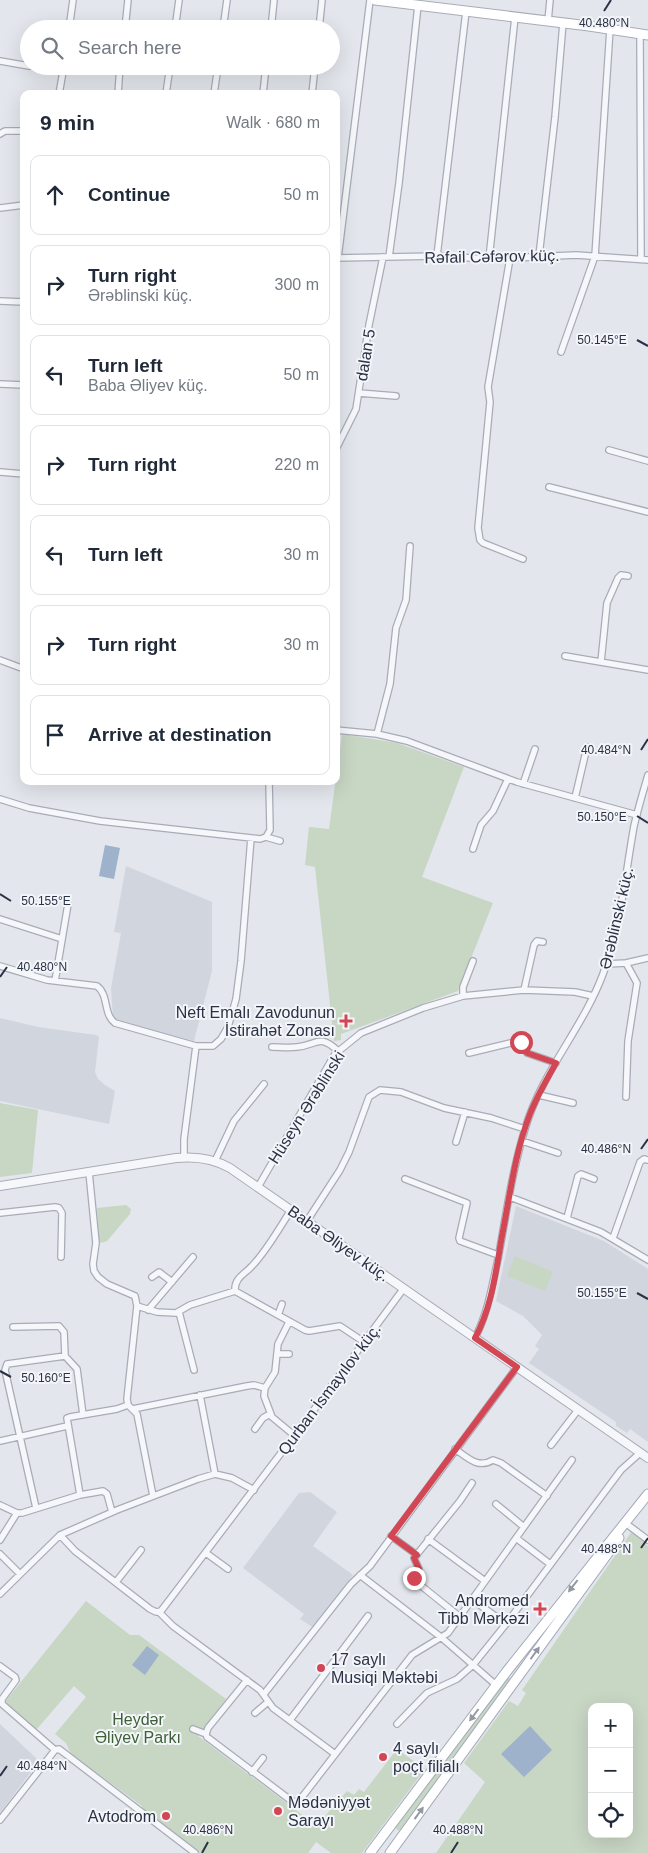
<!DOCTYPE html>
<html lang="en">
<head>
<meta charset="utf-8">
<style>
	body { margin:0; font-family:Arial,sans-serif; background:#f2f2f3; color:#1f2937 }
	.controls { position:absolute; right:15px; bottom:15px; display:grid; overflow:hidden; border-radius:10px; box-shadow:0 5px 20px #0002 }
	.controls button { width:45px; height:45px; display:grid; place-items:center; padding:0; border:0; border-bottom:1px solid #e0e1e3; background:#fff; color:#1f2937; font:25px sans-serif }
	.stop { position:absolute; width:15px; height:15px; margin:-11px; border:4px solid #d34653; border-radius:50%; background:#fff }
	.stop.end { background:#d34653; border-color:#fff; box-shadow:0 1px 5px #0008 }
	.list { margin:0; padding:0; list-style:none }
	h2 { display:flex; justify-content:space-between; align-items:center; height:65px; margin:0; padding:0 20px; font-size:21px }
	h2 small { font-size:16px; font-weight:400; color:#747a83 }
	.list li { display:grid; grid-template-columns:32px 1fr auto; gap:15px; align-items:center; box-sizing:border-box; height:80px; margin:0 10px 10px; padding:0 10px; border:1px solid #e0e1e3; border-radius:10px }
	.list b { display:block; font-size:19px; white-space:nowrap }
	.list p { margin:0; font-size:16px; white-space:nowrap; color:#747a83 }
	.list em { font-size:16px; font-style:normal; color:#747a83 }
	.icon { flex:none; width:28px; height:28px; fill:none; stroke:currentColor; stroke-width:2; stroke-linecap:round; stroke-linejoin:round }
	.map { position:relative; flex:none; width:648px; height:1853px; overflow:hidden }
	.search { position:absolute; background:#fff; box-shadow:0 5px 20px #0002; left:20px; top:20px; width:320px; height:55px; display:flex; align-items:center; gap:12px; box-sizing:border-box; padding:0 18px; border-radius:28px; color:#747a83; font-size:19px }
	.panel { position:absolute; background:#fff; box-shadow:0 5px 20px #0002; left:20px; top:90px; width:320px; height:695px; border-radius:10px }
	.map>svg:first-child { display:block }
	.built { fill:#d1d5de }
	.green { fill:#c8d6c4; fill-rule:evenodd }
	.water { fill:#9eb2cc }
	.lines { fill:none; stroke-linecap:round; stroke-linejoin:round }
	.minor-casing { stroke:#a8acb7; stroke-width:8 }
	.tertiary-casing { stroke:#a8acb7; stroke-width:10 }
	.secondary-casing { stroke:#a8acb7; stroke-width:11 }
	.primary-casing { stroke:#a2aab8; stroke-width:11 }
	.minor { stroke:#f6f7fa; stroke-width:5.5 }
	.tertiary { stroke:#f6f7fa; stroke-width:8 }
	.secondary { stroke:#fff; stroke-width:9 }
	.primary { stroke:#fff; stroke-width:9 }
	.oneway { fill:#9498a2 }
	.route { stroke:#d34653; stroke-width:6 }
	.ticks { fill:none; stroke:#2a3245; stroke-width:2 }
	.poi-dot { fill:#d34653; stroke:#f3f5f9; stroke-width:2 }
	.labels { text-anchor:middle; stroke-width:4; stroke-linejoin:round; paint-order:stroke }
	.street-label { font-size:16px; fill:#2a3245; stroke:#f3f5f9 }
	.poi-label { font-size:16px; fill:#2a3245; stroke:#f3f5f9; text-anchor:end }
	.park-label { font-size:16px; fill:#3c6137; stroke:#f3f5f9 }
	.ticks-label { font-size:12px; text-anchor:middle; fill:#2a3245; stroke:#f3f5f9; stroke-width:4; stroke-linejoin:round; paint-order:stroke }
</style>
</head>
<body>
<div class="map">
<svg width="648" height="1853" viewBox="0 0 648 1853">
	<rect width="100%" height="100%" fill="#e3e6ec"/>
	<path class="built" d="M126,866l86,36v69l-18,70 -73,-18 -8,-5 -2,-30 10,-55 -7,-1z
		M0,1018l38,9 58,8 3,2 -4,35 3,7 7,6 10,6 -6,33 -109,-23z
		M516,1206l88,35 44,28v173l-18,-13 -3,4 -11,-7v-4l-87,-59 10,-14 -4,-3 7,-11 -19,-19 -27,-15z
		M310,1492l27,20 -24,34 40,29 -41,52 -12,-8 4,-5 -61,-46 56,-75z
		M0,1724l39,37 -39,52z"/>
	<path class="green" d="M342,734l55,9 67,24 -42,110 71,26 -35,88 -117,43v6l-7,1 -19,-174 -10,-2 4,-38 20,2z
		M0,1103l38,7 -6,63 -32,4z
		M126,1205l5,4 -1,5 -23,27 -6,2 -2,-3 -2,-32z
		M515,1256l38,16 -8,19 -38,-15z
		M632,1531l16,15v307h-212l49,-71 -21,-19 45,-62 9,5 8,-13 -4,-3zM592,1707h37v127h-37z
		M86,1601l44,34h9l87,64 -28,37 115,87h6l28,-32 7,4 5,-6 5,3 33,-43 28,20 -63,84h-31l-15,-11 -8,11h-107l-59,-44v-3l-71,-52 -5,-11 -11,-9 31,-37 -12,-11 -38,44 -32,-27z
		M510,1678v4l-108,149 -5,-1 -2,-5 111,-146z"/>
	<path class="water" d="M105,845l15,3 -6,31 -15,-3z
		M147,1646l12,9 -14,20 -13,-10z
		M530,1726l22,24 -28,27 -23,-23z"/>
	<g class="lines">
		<defs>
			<path id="minor" d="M548,21l2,-21
				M69,29l4,-29
				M125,29l3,-29
				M175,29l4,-29
				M223,29l4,-29
				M271,29l3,-29
				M319,29l3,-29
				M640,34l1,225
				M0,61l29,5
				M32,66l31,6
				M59,94l5,-28
				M118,94l2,-28
				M166,94l4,-28
				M214,94l4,-28
				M263,94l3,-28
				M312,94l3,-28
				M0,134l5,-3h19
				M0,208l24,-3
				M437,256l29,-245
				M539,256l16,-139 8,-94
				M389,257l10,-74 19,-178
				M336,258l101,-2 52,3 87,-4 72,5
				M338,258l32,-258
				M510,258l-22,129 2,15 -12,126 2,12 3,3 40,16
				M489,259l26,-242
				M0,301l24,1
				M561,352l34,-96 15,-227
				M0,384l24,1
				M359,393l37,3
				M336,449l20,-40 13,-84 14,-68
				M609,450l39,11
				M0,472l24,2
				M549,487l99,25
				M565,656l83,14
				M0,660l24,9
				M601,662l6,-59 11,-25 3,-3 7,1
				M336,730l41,4 30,7 110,41 120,33
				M377,734l13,-50 6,-56 10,-28 4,-54
				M523,784l12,-35
				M575,798l12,-51
				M0,799l29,9 71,13 160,18 6,-2 4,-7 -1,-49
				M266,837l14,4
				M473,849l8,-24 12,-14 15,-32
				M0,919l62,20
				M626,963l11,20 -9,58 -2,56
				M607,964l19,-1 22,-5
				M0,966l47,14 50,6c12,9 6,28 18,37l81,23h17l8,-7 7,-12 8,-28 5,-38 10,-123
				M55,981l13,-77
				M524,990l10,-45 3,-4 6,1
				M463,996v-9l10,-26
				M272,1047c8,0 17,1 25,0 21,-2 22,-14 41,4
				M469,1053l50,-12 8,12 29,10
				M539,1095l34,8
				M522,1141l36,12
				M456,1142l9,-30
				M184,1157v-18l12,-93
				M215,1161l19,-40 30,-37
				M89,1172l7,71 -3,21 1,7 4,6 9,7 28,12 2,10 -10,93 1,6 9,9 16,82
				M405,1179l62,24 -8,35 1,3 38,14
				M258,1187l77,-133 26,-21 62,-25 40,-12 61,-6 51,2 18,4
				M510,1197l91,35 47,28
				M0,1213l55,-6 4,1 3,5 -1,44
				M567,1218l11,-42 3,-2 13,5
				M307,1221l33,-51 9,-18 20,-55 11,-7 21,2 43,16 47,10 34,11
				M613,1238l27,-76 4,-3 4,1
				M152,1277l7,-5 13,10
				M235,1291c-1,-13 10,-17 17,-25 14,-14 28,-39 39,-56
				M137,1306l20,6 19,1 14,-8 45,-14 70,39 4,1 31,-5 24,16
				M148,1310l45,-53
				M179,1312l15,58
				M278,1315l4,-11
				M289,1322l-11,22 -3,28 -10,16 -1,8 8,21 23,19
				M13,1327l46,-1 5,6 1,24
				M475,1338c13,-25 17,-52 23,-79 8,-44 14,-88 27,-130 16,-56 58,-101 78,-155 18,-48 22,-98 31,-148 4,-17 9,-34 14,-51
				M277,1354h12
				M200,1395l15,79
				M133,1409l114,-23 7,-1 11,3
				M255,1429l8,-11 7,-4
				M0,1441l67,-15
				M551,1445l27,-35
				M455,1449c13,9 23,20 38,11l8,3 46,33
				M80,1495l-13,-77 3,-1 47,-8 11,-4
				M496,1504l28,23
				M0,1505l17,8h5l58,-18 23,-4 4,3 5,18
				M36,1508l-31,-138 2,-6 58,-8 12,13 6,46
				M628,1525l20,15
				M60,1535l15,16 75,58 6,3 5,-1 152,-200 91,-123
				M391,1536l26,19
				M516,1538l34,26
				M428,1539l57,42
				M0,1540l17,-27
				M206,1553l22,16
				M0,1554l20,20
				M360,1575l82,63 54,47
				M116,1582l25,-32
				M0,1594l60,-59 57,-25 81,-31 17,-5 17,4 22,12
				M473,1600l33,24
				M159,1612l14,14 87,64 13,18 62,46
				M460,1617l-46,-37v-2l5,-9 -5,-11 46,-57 12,-18
				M0,1666l15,11 1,3 -14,19v5l53,46
				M247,1680l-39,48 -2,6 1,3 82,62 4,3 6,-1 113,-146 36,-22 124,-173
				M264,1694l87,-110 19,-18 147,-199
				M255,1713l13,-11
				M290,1720l78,-104
				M397,1724l30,-31 30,-14 16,-14 33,-41 115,-154 19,-17
				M193,1729l13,5
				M252,1772l11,-14
				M0,1820l55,-70 4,-1 136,104"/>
			<path id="tertiary" d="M0,1186l176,-28c20,-2 37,0 54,10l418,290"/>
			<path id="secondary" d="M375,0l214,26 59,9"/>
			<path id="primary" d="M370,1853l137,-182 141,-177
				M390,1853l229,-315"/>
		</defs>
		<use href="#minor" class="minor-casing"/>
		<use href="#tertiary" class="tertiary-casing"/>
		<use href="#secondary" class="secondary-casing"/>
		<use href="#primary" class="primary-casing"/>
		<use href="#minor" class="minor"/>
		<use href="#tertiary" class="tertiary"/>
		<use href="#secondary" class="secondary"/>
		<use href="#primary" class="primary"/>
	</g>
	<defs><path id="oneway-solid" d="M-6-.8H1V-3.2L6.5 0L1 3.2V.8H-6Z" transform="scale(1.25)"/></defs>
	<g class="oneway">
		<use href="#oneway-solid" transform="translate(573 1586) rotate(128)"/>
		<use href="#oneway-solid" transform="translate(535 1653) rotate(-54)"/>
		<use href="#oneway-solid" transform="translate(474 1715) rotate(127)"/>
		<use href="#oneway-solid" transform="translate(419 1813) rotate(-54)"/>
	</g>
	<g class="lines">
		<path class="route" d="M414,1578l5,-9 -5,-11 3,-3 -26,-19 126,-169 -42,-29c17,-31 21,-68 27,-102 8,-41 13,-84 28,-122 7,-18 17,-35 26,-51l-29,-10 -6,-11"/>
	</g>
	<path class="ticks" d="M604,11l7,-11M637,340l11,6M641,750l7,-11M637,816l11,7M0,894l11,7M0,977l7,-10M641,1149l7,-10M637,1293l11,6M0,1371l11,6M641,1548l7,-10M0,1776l7,-10M202,1853l6,-11M451,1853l7,-11"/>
	<g class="poi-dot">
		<path d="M343.5 1013.5h5v5h5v5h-5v5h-5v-5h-5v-5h5z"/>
		<path d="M537.5 1601.5h5v5h5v5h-5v5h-5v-5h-5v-5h5z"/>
		<circle cx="321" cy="1668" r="5"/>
		<circle cx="383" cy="1757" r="5"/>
		<circle cx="278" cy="1811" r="5"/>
		<circle cx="166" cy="1816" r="5"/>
	</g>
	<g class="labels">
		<g class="street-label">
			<text transform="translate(492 256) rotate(-1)" y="6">Rəfail Cəfərov küç.</text>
			<text transform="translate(365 355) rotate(-81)" y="6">dalan 5</text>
			<text transform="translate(616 918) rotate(-77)" y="6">Ərəblinski küç.</text>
			<text transform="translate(306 1107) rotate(-58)" y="6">Hüseyn Ərəblinski</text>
			<text transform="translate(339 1243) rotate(35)" y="6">Baba Əliyev küç.</text>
			<text transform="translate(329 1389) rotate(-53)" y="6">Qurban İsmayılov küç.</text>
		</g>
		<g class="poi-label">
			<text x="335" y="1018">Neft Emalı Zavodunun<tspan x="335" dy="18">İstirahət Zonası</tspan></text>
			<text x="529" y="1606">Andromed<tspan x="529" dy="18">Tibb Mərkəzi</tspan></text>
			<text x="331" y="1665" text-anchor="start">17 saylı<tspan x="331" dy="18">Musiqi Məktəbi</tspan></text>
			<text x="393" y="1754" text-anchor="start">4 saylı<tspan x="393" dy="18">poçt filialı</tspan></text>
			<text x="288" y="1808" text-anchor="start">Mədəniyyət<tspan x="288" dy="18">Sarayı</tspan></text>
			<text x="156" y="1822">Avtodrom</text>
		</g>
		<g class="park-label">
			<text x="138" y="1725">Heydər<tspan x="138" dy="18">Əliyev Parkı</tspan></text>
		</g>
	</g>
	<g class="ticks-label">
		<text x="604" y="27">40.480°N</text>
		<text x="602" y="344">50.145°E</text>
		<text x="606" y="754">40.484°N</text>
		<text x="602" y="821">50.150°E</text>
		<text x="46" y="905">50.155°E</text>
		<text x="42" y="971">40.480°N</text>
		<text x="606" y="1153">40.486°N</text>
		<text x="602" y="1297">50.155°E</text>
		<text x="46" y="1382">50.160°E</text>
		<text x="606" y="1553">40.488°N</text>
		<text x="42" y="1770">40.484°N</text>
		<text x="208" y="1834">40.486°N</text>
		<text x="458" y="1834">40.488°N</text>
	</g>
</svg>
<div class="controls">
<button>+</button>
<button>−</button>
<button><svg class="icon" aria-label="locate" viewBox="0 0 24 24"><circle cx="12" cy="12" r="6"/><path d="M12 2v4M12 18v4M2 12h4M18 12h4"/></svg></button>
</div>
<div class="stop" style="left:521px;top:1042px"></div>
<div class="stop end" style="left:414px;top:1578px"></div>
<div class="search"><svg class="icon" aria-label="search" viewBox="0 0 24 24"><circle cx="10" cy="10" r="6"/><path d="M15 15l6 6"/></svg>Search here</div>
<section class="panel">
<h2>9 min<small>Walk · 680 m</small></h2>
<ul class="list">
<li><svg class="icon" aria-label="ahead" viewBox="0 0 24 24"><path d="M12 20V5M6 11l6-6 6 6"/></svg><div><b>Continue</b></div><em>50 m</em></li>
<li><svg class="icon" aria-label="right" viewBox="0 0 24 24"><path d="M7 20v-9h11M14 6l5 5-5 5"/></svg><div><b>Turn right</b><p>Ərəblinski küç.</p></div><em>300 m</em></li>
<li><svg class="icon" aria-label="left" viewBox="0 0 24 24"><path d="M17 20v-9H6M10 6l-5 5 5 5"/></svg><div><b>Turn left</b><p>Baba Əliyev küç.</p></div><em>50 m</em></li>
<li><svg class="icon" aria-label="right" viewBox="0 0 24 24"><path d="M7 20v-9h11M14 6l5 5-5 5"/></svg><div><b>Turn right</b></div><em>220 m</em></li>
<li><svg class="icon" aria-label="left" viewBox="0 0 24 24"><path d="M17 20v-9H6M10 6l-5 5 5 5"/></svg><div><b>Turn left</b></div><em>30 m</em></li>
<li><svg class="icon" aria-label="right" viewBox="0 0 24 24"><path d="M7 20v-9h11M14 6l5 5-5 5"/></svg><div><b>Turn right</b></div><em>30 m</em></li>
<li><svg class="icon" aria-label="arrive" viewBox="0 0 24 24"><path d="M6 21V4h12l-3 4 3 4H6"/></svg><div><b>Arrive at destination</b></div></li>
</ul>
</section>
</div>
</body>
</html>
